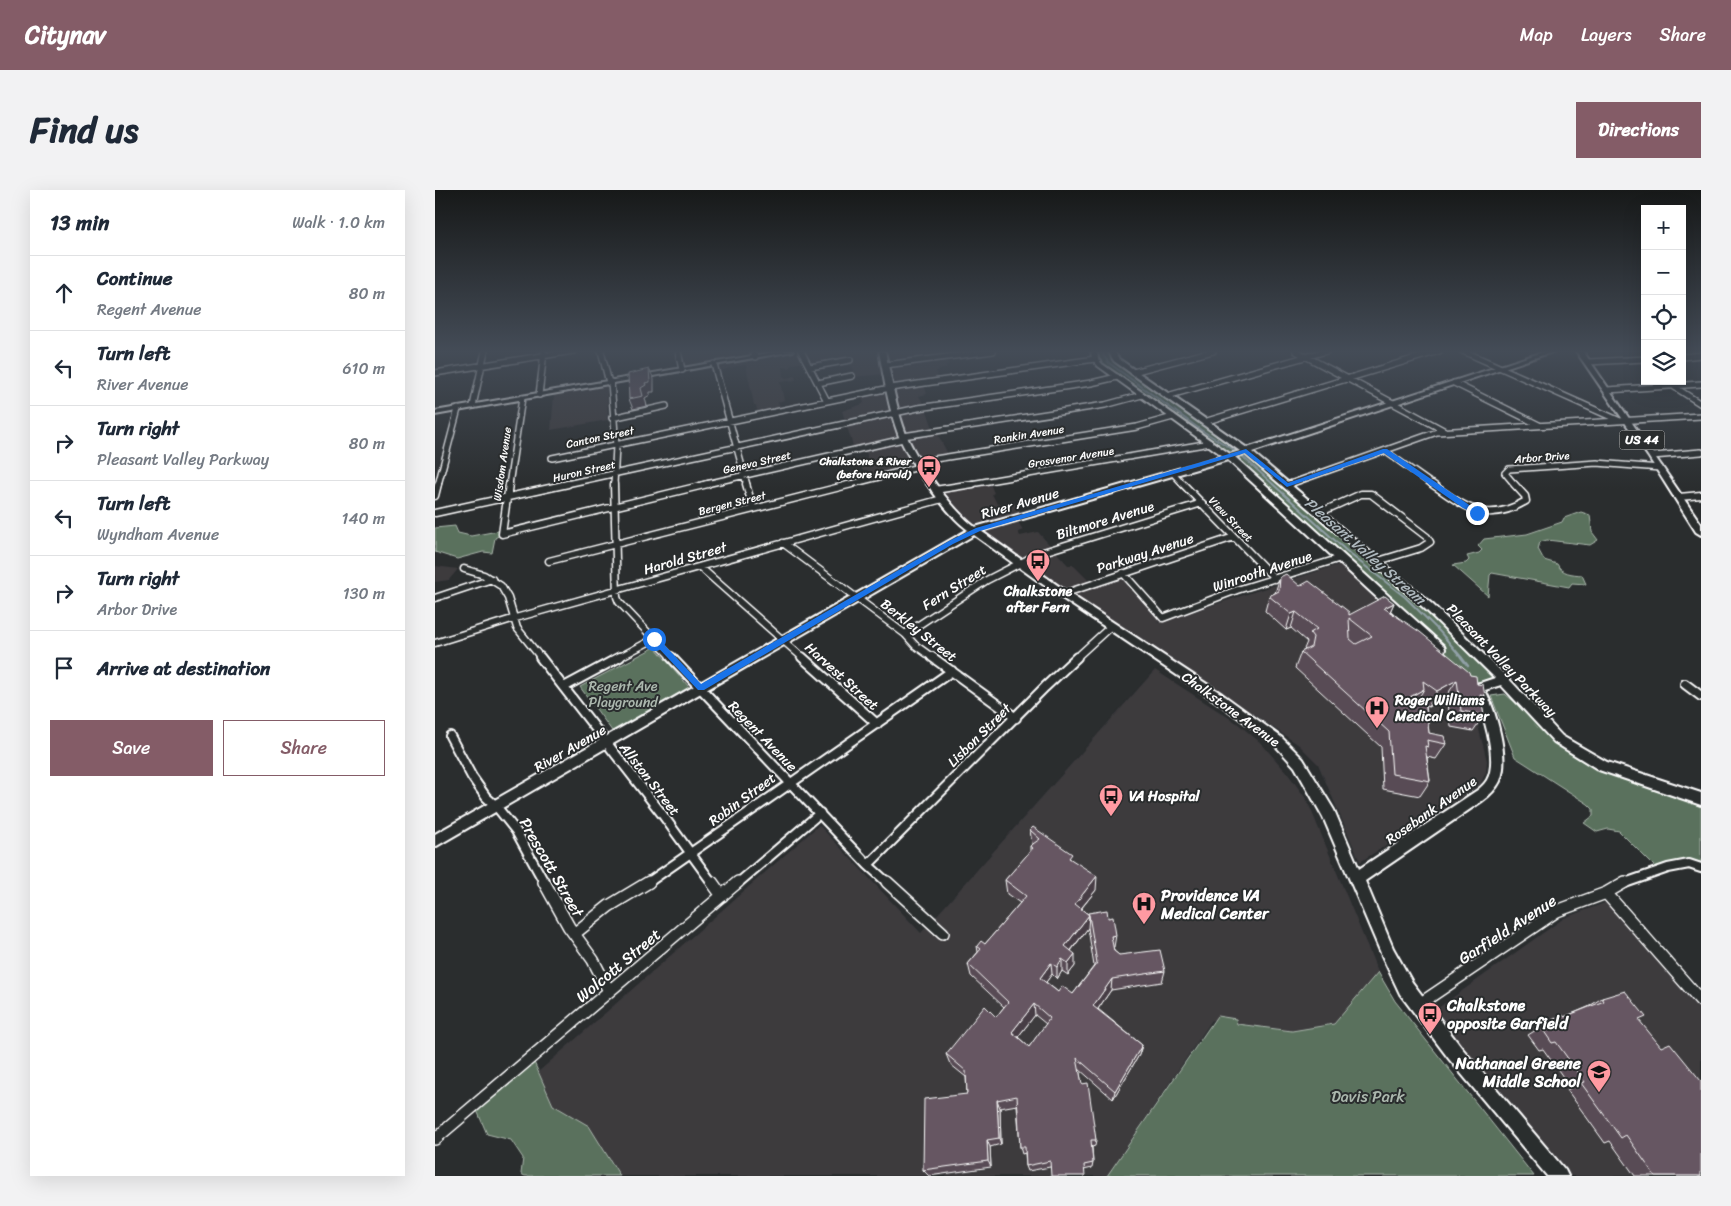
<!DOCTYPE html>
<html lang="en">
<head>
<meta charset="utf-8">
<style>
	body { margin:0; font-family:Sriracha,sans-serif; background:#f2f2f3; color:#1f2937 }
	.controls { position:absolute; right:15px; top:15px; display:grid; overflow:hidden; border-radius:0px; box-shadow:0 5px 20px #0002 }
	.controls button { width:45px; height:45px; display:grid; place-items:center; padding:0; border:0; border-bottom:1px solid #e0e1e3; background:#fff; color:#1f2937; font:25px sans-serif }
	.stop { position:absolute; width:15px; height:15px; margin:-11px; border:4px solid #1a73e8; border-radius:50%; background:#fff }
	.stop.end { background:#1a73e8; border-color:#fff; box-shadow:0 1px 5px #0008 }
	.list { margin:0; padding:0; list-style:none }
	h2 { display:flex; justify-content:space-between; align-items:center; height:65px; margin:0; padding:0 20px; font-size:21px }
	h2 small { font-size:16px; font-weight:400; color:#747a83 }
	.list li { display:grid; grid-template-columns:32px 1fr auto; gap:15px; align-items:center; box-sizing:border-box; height:75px; padding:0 20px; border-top:1px solid #e0e1e3 }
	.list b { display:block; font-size:19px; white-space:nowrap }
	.list p { margin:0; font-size:16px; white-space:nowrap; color:#747a83 }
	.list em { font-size:16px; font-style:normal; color:#747a83 }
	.actions { display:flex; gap:10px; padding:15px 20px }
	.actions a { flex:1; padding:11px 0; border:1px solid #845c67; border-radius:0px; text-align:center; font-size:18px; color:#845c67 }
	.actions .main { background:#845c67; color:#fff }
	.icon { flex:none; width:28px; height:28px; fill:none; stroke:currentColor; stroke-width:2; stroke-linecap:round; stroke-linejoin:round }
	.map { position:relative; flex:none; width:1266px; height:986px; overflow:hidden; border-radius:0px }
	header { display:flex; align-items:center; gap:30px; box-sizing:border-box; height:70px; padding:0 25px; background:#845c67; color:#fff }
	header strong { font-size:24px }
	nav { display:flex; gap:28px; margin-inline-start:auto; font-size:18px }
	.intro { display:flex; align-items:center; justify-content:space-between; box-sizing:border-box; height:120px; padding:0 30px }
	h1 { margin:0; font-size:35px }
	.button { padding:12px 22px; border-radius:0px; background:#845c67; color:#fff; font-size:18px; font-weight:700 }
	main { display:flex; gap:30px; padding:0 30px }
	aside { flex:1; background:#fff; border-radius:0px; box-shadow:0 5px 20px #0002 }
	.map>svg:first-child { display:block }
	.built { fill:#3c3a3e }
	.green { fill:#5a715d; stroke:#acb8ae }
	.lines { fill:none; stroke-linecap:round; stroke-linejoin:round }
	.stream-far1 { stroke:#92a1a8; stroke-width:2 }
	.stream { stroke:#92a1a8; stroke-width:2.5 }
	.street-far3-casing { stroke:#fff; stroke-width:8 }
	.street-far2-casing { stroke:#fff; stroke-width:9 }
	.street-far1-casing { stroke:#fff; stroke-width:12 }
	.street-casing { stroke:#fff; stroke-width:14 }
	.secondary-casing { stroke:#fff; stroke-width:4 }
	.primary-casing { stroke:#fff; stroke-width:4 }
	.street-far3 { stroke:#2a2d2e; stroke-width:5 }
	.street-far2 { stroke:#2a2d2e; stroke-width:6 }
	.street-far1 { stroke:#2a2d2e; stroke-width:8 }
	.street { stroke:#2a2d2e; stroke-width:11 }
	.secondary { fill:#2a2d2e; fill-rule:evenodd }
	.primary { fill:#2a2d2e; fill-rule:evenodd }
	.wall { fill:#584b54; stroke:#fff; fill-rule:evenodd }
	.shaded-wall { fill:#473d45; stroke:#fff }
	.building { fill:#665762; stroke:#fff; fill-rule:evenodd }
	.route { fill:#1a73e8 }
	.labels { text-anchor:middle; stroke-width:4; stroke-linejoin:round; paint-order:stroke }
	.far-street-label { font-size:11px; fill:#fff; stroke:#2a2d2e }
	.far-poi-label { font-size:11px; font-weight:bold; fill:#fff; stroke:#2a2d2e; text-anchor:end }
	.shield { fill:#2a2d2e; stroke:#bfc0c0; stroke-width:1 }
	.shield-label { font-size:12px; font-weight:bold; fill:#fff }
	.street-label { font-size:14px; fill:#fff; stroke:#2a2d2e }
	.poi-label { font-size:14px; font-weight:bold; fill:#fff; stroke:#2a2d2e; text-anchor:start }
	.park-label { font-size:14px; fill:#acb8ae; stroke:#2a2d2e }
	.water-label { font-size:15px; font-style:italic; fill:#aeb8be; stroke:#2a2d2e }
	.near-street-label { font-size:16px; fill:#fff; stroke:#2a2d2e }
	.near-poi-label { font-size:16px; font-weight:bold; fill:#fff; stroke:#2a2d2e; text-anchor:start }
	.near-park-label { font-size:16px; fill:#acb8ae; stroke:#2a2d2e }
</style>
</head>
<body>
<header>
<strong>Citynav</strong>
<nav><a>Map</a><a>Layers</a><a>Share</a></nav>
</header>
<div class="intro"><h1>Find us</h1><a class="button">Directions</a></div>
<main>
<aside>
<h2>13 min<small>Walk · 1.0 km</small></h2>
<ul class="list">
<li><svg class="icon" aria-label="ahead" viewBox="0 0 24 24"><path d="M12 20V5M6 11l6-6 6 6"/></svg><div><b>Continue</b><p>Regent Avenue</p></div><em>80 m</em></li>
<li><svg class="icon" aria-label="left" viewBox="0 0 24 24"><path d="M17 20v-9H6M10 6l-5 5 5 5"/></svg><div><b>Turn left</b><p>River Avenue</p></div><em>610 m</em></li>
<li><svg class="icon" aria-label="right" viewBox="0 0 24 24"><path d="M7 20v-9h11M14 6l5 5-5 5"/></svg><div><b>Turn right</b><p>Pleasant Valley Parkway</p></div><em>80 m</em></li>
<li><svg class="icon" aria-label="left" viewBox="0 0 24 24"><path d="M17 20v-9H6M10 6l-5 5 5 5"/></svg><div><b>Turn left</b><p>Wyndham Avenue</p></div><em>140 m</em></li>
<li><svg class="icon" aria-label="right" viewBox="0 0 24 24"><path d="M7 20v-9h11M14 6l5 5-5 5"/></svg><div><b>Turn right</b><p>Arbor Drive</p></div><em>130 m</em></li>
<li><svg class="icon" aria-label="arrive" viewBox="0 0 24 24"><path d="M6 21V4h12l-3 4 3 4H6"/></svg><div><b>Arrive at destination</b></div></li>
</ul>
<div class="actions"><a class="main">Save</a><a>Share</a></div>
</aside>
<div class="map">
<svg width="1266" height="986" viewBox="0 0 1266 986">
	<rect width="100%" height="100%" fill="#2a2d2e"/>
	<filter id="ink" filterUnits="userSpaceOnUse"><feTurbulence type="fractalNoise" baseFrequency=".02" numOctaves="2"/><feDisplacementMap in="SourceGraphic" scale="10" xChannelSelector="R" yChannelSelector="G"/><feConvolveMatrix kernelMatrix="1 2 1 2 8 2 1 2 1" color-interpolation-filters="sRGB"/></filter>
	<g filter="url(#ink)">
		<path class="built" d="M266,161h247l2,5 -4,1 3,7 -3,1v3l-10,3 3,10 -15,3 3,10 -8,2 7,12 8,23h2l13,25 -32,6 1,6 -48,12 -2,-10h-6l-1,-4 1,-4 5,-1v-6l-3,-7 -10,1 -12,-38 21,-7 1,-2 -5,-7 30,-6 -3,-15 -33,3 3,-3 -9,-14 -36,7 -5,-5 -15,2 -1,4 -8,-1 1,9 3,2 9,-2 1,4 -16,2 4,18 -6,2 4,8 -24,5 -2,-10h-2l-8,-40 -9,1 -20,6 -3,-7 -31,5 -3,-16z
			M172,195l1,35 -57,10 3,-36z
			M554,291l5,12 -2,1 5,10 16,-3 12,15 -9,3 7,11 -5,2 2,4 18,-4 30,33h5l19,19 29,-8 13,17 32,24 -9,6 183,-59 128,122 19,75 -1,11 -6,13 -120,77 -42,-98 -19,-19 -165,-111 -8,4 -155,-106 -37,-41z
			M0,376l23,3 -9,11 -14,2z
			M720,480l82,53 24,20 27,31 19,26 71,172 -44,52 -42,7 -80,-11 -105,156h-533l-53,-89 298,-262 102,108z
			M1172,712l94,107v167h-136l-134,-163 133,-95z"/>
		<path class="green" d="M659,161h15l3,6 134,94 257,229 -30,2 -244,-225 -134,-98z
			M1146,322l9,3 2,17 6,8 -8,5 -43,-5 -7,2 -2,7 6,11 13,4c5,10 15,10 25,11l4,9 -14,-1 -3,4 -77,-14 -2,2 -2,21 -35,-31 13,-2 3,-3 -2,-4 12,-3 3,-3 -4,-4 6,-7 43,-5 35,-12 2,-4z
			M20,336l3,7 13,3 32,-6v3l-8,5 -3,15 -9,-1 -26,7 -22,-7v-24z
			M220,457l34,40 -77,44 -32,-44z
			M1070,504l38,32 7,13 40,26 8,-1 103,34v69l-43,3 -39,-39 -11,-2 -11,3 -13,-9 9,-7v-7l-5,-5 -73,-47 -24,-61z
			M943,782l17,29 139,175h-427l110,-160 19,3 1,5 55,7 42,-7z
			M98,870l20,45 36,21 31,50h-95l-4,-2 2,-16 -12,-18 -24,-6 -11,-26z"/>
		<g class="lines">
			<path class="stream-far1" d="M669,161l-1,4 6,8 92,67 33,20
				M808,267l108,98 54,42 35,35 22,26"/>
			<path class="stream" d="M1026,467l7,9"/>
			<defs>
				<path id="street-far3" d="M166,161l8,32
					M243,161l4,19
					M318,161l2,6
					M366,161l26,50
					M861,161l149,80
					M1028,161l155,69
					M1247,167l19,-2
					M1153,172l57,-3
					M279,174l33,121
					M450,175l108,-14
					M375,177l40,-7
					M698,182l80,-21
					M0,183l138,-22
					M176,192l5,64 -2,39
					M383,193l34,-7
					M1019,193l85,42
					M1238,196l28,18
					M1172,200l94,-6
					M104,205l5,-43
					M732,206l159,-45
					M38,216l12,-55
					M177,228l54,-12
					M769,232l235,-71
					M468,246l202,-31 37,-10
					M950,261l48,34
					M1217,266l49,-4
					M117,268l338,-70 205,-29
					M481,272l221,-35 36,-10
					M738,283l11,12
					M3,295l20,-76
					M74,295l13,-87
					M127,295l356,-77 173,-25 26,-6
					M267,295l201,-46
					M412,295l72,-18
					M530,295l245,-42
					M852,295l150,-53 264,-16
					M1080,295l-10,-12 4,-4 88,-6 63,5"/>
				<path id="street-far2" d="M74,294l-7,50 206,-50
					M179,294l3,113 2,5 53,56
					M311,294l7,24
					M748,294l92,95
					M997,294c33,23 53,41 94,17l-1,-5 -11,-12
					M852,295l4,-1
					M500,300l38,-6
					M0,306l3,-12
					M1244,307l22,-2
					M0,323l133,-29
					M884,323l42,-19h10l56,43 3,5 -9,6 -46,14
					M348,353l122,91 10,11 18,13
					M114,371l303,-77
					M265,377l103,91
					M29,379l20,6 17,11 7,12 9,30 24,30
					M688,383l40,45 74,-28 104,-32
					M628,404l171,-57
					M0,408l57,-19
					M470,444l82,-54 53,-27 162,-50
					M0,453l77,-24 430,-120
					M183,468l36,-19
					M641,468l35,-32"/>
				<path id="street-far1" d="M105,467l122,157 51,70
					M236,467l197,208 21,19
					M367,467l75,67
					M497,467l84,61
					M1250,494l16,12
					M129,497l56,-30
					M15,546l22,41 14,20 10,9 20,25 29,53
					M433,675l177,-178 32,-30
					M211,694l306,-213
					M302,694l83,-71
					M1187,694l46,-16 21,-4 12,4"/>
				<path id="street" d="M109,692l25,45 24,33 16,31
					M277,692l10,14
					M452,692l56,51
					M1171,703l95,108
					M139,744l35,-28 40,-24
					M983,815l139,-94 49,-18 19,-11
					M0,949l303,-257"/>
				<path id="secondary" d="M345,161h13l-358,64v-4z
					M444,161h6c6,27 13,66 24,90 12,25 44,70 66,86l248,-71 -125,-90 -6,-7 -1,-8h6l1,8 4,5 128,90 10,-3 -126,-90 -6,-10h6l5,8 128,89 299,-97h9l-303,101 180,152 75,73 55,59 45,26 94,31v12l-102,-35 -45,-28 -53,-57 -16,5c11,22 25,67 15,91 -4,8 -11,15 -18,20l-117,80 28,67 19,34 49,65 104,123 3,6h-21l-98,-117 -49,-65 -17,-36 -60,-141 -28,-50 -22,-24 -59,-43 -155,-104 -85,-61 -539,312v-13l533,-304c-22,-16 -55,-63 -67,-89 -11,-25 -17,-63 -22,-90zM810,264l179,154 71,70 -21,7 -2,3c10,20 27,71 15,92 -3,5 -9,10 -14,13l-114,76 -25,-59 -31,-51 -22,-22 -59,-43 -155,-102 -86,-61 247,-71 208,192h8l1,-3 -1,-3 -209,-189z"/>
				<path id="primary" d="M1141,161h7l118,173v11l-5,-3 -48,-76z"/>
			</defs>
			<use href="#street-far3" class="street-far3-casing"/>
			<use href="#street-far2" class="street-far2-casing"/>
			<use href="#street-far1" class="street-far1-casing"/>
			<use href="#street" class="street-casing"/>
			<use href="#secondary" class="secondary-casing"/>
			<use href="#primary" class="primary-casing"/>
			<use href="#street-far3" class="street-far3"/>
			<use href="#street-far2" class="street-far2"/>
			<use href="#street-far1" class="street-far1"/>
			<use href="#street" class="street"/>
			<use href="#secondary" class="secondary"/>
			<use href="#primary" class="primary"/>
		</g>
		<path class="wall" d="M845,387l20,9 49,29 45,-12 -4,9 80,63 7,9 8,12 -4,6 3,13 -11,16 -22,-4 -4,-32 -19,12 -2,-2 3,28 17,11 -10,15 -9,-2 3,24 -10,15 -37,-7 -2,-42 -86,-79 6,-16 4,-2 -1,-1 3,-7 -16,-14 -5,2 -21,-19 4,-15 6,-3z
			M595,640l42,30 24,30 -15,19 7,5 26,33h-1l1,4 5,4 46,16 -3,11 -51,8 -13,19 44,36 -3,10 -26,44 -34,-30 3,15 14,56 -1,6 -3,1 1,16 -1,5 -8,2 -34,-3 -22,4 -2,-5 -1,-13 -3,1 -2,-7 -3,-42 -17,3 1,36 -11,3 1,20 -62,9 -6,-6 44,-76 -1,-17 -16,-13 -4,-10 50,-37 8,-10 -33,-31 -3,-12 10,-12 -1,-6 8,-2 35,-41 -13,-9 -2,-14 25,-28v-6l2,-2zM653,738l6,38 -21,28 -15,-2 -12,-10 6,-8 5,5 5,-8 6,4 7,-9 -4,-15zM600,825l11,9 -17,23 -11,-10z
			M1167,808l37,22 62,156h-66l-25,-35 -5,2 -38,-53 4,-2 -28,-39 -4,1 -11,-15 26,-16 10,-2 24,-10z"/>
		<path class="shaded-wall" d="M214,179l5,10v13h-4v3l-5,3 2,8 -14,3 -4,-10 16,-16z
			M959,413l-7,15 -3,-10z
			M861,422l-5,16 -5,2 5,-16z
			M1022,490l-10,15 -19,12 9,-16z
			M989,499l-9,15 -5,-7z
			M662,686l-1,14 -22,27 1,-13z
			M654,725l-1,13 -23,30v-12z
			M681,745l-2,12 -4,1 1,-12z
			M640,764v12l-7,9v-12z
			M627,769v12l-5,8v-12z
			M616,773l1,11 -11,15 -1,-11z
			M677,789l-1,11 -18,26v-10z
			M599,814l1,11 -21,27 -2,-10z
			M707,855l-3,10 -26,44 2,-8z
			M562,910l3,8 1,36 -2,-6z
			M552,950l3,7 1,20 -3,-6z"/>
		<path class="building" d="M214,179l1,13 -5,1 1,2 -5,3 2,8 -14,3 -1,-25z
			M851,384l14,12 9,-5 40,31v3l36,-19 9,7 -10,5 36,24 49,40 1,3 6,1 1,8 6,1 2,11 -5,-1 4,20 -23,-4 -4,-31 -20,11 -14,-10 1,8 -14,8 15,3 4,33 15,3 2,8 -19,-4 1,7 -3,-1 5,35 -38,-7 -3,-42 -88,-80 10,-5 2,-10 -3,-4 7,-4 -21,-17 -5,2 -22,-18 10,-5 1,-14zM914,428l23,18 -16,8 -6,-5z
			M598,637l39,27 -3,4 28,18 -22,28 14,11 -1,-2 19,-3 1,8 5,-1 3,18 -5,1 3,15 5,4 41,-5 5,21 -53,8 -19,27 49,39 -27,46 -38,-33 5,26 6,-1 8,57h-5l2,23 -9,2 1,11h-34l-1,-15 -24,5 -1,-19h-5l-3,-51 -20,4 2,38 -12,2 1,21 -65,9 1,-71 43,-5 -1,-23 -20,-17 39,-48 11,11 12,-15 -40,-38 13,-15 -4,-3 4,-5 4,3 41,-48 -21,-16 28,-32 -3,-2 10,-7 -10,-9zM654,725l8,48 -24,31 -11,-8 -4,6 -18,-14 11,-15 6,4 5,-8 6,4 7,-9 -10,-8zM599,814l16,14 -21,29 -17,-15z
			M1190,801l21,26 -7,3 22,27 9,-4 31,38v95h-46l-29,-41 -5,3 -40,-55 4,-1 -29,-40 -4,1 -11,-16 14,-6 -1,-2 9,-4 1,2 40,-16 -2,-3z"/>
	</g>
	<linearGradient id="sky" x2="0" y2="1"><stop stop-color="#171919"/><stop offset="0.54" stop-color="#444c57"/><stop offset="1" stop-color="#444c57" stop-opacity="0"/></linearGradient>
	<rect width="1266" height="299" fill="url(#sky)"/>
	<path class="route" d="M948,259h4l94,64 -6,1 -12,-6 -79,-55 -97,34 -42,-34 -265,78 -27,13 -249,146h-6l-48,-51 2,-2h5l44,47 248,-143 27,-13 270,-79 42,34z"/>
	<defs>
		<symbol id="bus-pin" viewBox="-11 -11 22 30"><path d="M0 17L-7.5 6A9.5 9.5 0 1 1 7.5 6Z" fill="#ff9aa2" stroke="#2a2d2e"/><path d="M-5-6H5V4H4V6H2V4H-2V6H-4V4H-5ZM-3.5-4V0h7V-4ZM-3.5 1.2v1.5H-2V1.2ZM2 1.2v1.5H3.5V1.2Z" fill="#111"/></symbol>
		<symbol id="hospital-pin" viewBox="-11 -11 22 30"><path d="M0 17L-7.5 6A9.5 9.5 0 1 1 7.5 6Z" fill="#ff9aa2" stroke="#2a2d2e"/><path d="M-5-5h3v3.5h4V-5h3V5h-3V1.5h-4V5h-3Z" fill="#111"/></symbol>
		<symbol id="school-pin" viewBox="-11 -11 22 30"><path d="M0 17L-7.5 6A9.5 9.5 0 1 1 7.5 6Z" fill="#ff9aa2" stroke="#2a2d2e"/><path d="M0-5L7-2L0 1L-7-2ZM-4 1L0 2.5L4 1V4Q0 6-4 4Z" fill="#111"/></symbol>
	</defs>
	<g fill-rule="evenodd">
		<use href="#bus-pin" x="480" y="263" width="28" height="38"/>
		<use href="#bus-pin" x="589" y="357" width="28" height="38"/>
		<use href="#hospital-pin" x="928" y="504" width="28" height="38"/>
		<use href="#bus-pin" x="662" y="592" width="28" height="38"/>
		<use href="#hospital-pin" x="695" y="700" width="28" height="38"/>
		<use href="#bus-pin" x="981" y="810" width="28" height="38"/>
		<use href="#school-pin" x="1150" y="868" width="28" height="38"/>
	</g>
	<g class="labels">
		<g class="far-street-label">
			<text transform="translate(594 244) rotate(-9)" y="4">Rankin Avenue</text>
			<text transform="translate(165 247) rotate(-12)" y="4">Canton Street</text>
			<text transform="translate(636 267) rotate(-9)" y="4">Grosvenor Avenue</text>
			<text transform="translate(1107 267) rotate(-4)" y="4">Arbor Drive</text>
			<text transform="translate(322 272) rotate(-13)" y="4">Geneva Street</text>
			<text transform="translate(67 274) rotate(-82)" y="4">Wisdom Avenue</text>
			<text transform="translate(149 281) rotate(-13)" y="4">Huron Street</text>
			<text transform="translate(297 313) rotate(-14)" y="4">Bergen Street</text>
			<text transform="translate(796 329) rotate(46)" y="4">View Street</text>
		</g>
		<g class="far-poi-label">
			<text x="476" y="275">Chalkstone &amp; River<tspan x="476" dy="13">(before Harold)</tspan></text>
		</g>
		<rect class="shield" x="1184.5" y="240.5" width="45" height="19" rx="4"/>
		<g class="shield-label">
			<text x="1207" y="254">US 44</text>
		</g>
		<g class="street-label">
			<text transform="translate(585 313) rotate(-16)" y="5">River Avenue</text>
			<text transform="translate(670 330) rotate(-17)" y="5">Biltmore Avenue</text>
			<text transform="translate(710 363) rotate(-18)" y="5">Parkway Avenue</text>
			<text transform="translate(250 368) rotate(-16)" y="5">Harold Street</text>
			<text transform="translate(827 381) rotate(-18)" y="5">Winrooth Avenue</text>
			<text transform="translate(519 397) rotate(-32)" y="5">Fern Street</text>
			<text transform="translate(484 440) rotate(38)" y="5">Berkley Street</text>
			<text transform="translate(1067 470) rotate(46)" y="5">Pleasant Valley Parkway</text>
			<text transform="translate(407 486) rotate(42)" y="5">Harvest Street</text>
			<text transform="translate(796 519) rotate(36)" y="5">Chalkstone Avenue</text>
			<text transform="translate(544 545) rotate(-45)" y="5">Lisbon Street</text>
			<text transform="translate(328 546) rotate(46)" y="5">Regent Avenue</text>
			<text transform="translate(135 558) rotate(-30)" y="5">River Avenue</text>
			<text transform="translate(215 589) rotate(52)" y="5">Allston Street</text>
			<text transform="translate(307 609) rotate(-36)" y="5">Robin Street</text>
			<text transform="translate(996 620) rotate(-35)" y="5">Rosebank Avenue</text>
		</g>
		<g class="poi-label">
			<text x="603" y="406" text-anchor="middle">Chalkstone<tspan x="603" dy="16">after Fern</tspan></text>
			<text x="960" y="515">Roger Williams<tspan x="960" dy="16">Medical Center</tspan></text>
			<text x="694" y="611">VA Hospital</text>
		</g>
		<g class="park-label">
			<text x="188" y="501">Regent Ave<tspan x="188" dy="16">Playground</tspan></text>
		</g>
		<g class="water-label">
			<text transform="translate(930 361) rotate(41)" y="5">Pleasant Valley Stream</text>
		</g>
		<g class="near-street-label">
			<text transform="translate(117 677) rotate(60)" y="6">Prescott Street</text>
			<text transform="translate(1072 739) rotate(-33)" y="6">Garfield Avenue</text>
			<text transform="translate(183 775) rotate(-40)" y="6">Wolcott Street</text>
		</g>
		<g class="near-poi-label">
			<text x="726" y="711">Providence VA<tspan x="726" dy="18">Medical Center</tspan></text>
			<text x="1012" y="821">Chalkstone<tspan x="1012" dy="18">opposite Garfield</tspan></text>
			<text x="1146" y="879" text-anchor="end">Nathanael Greene<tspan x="1146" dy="18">Middle School</tspan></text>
		</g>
		<g class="near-park-label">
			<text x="933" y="912">Davis Park</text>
		</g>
	</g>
</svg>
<div class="controls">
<button>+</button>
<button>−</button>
<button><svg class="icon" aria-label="locate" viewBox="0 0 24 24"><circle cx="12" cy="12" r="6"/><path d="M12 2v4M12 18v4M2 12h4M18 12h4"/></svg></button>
<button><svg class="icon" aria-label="layers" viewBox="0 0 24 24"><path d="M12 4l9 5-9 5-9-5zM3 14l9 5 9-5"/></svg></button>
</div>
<div class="stop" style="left:219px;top:449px"></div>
<div class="stop end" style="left:1042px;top:323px"></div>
</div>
</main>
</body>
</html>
